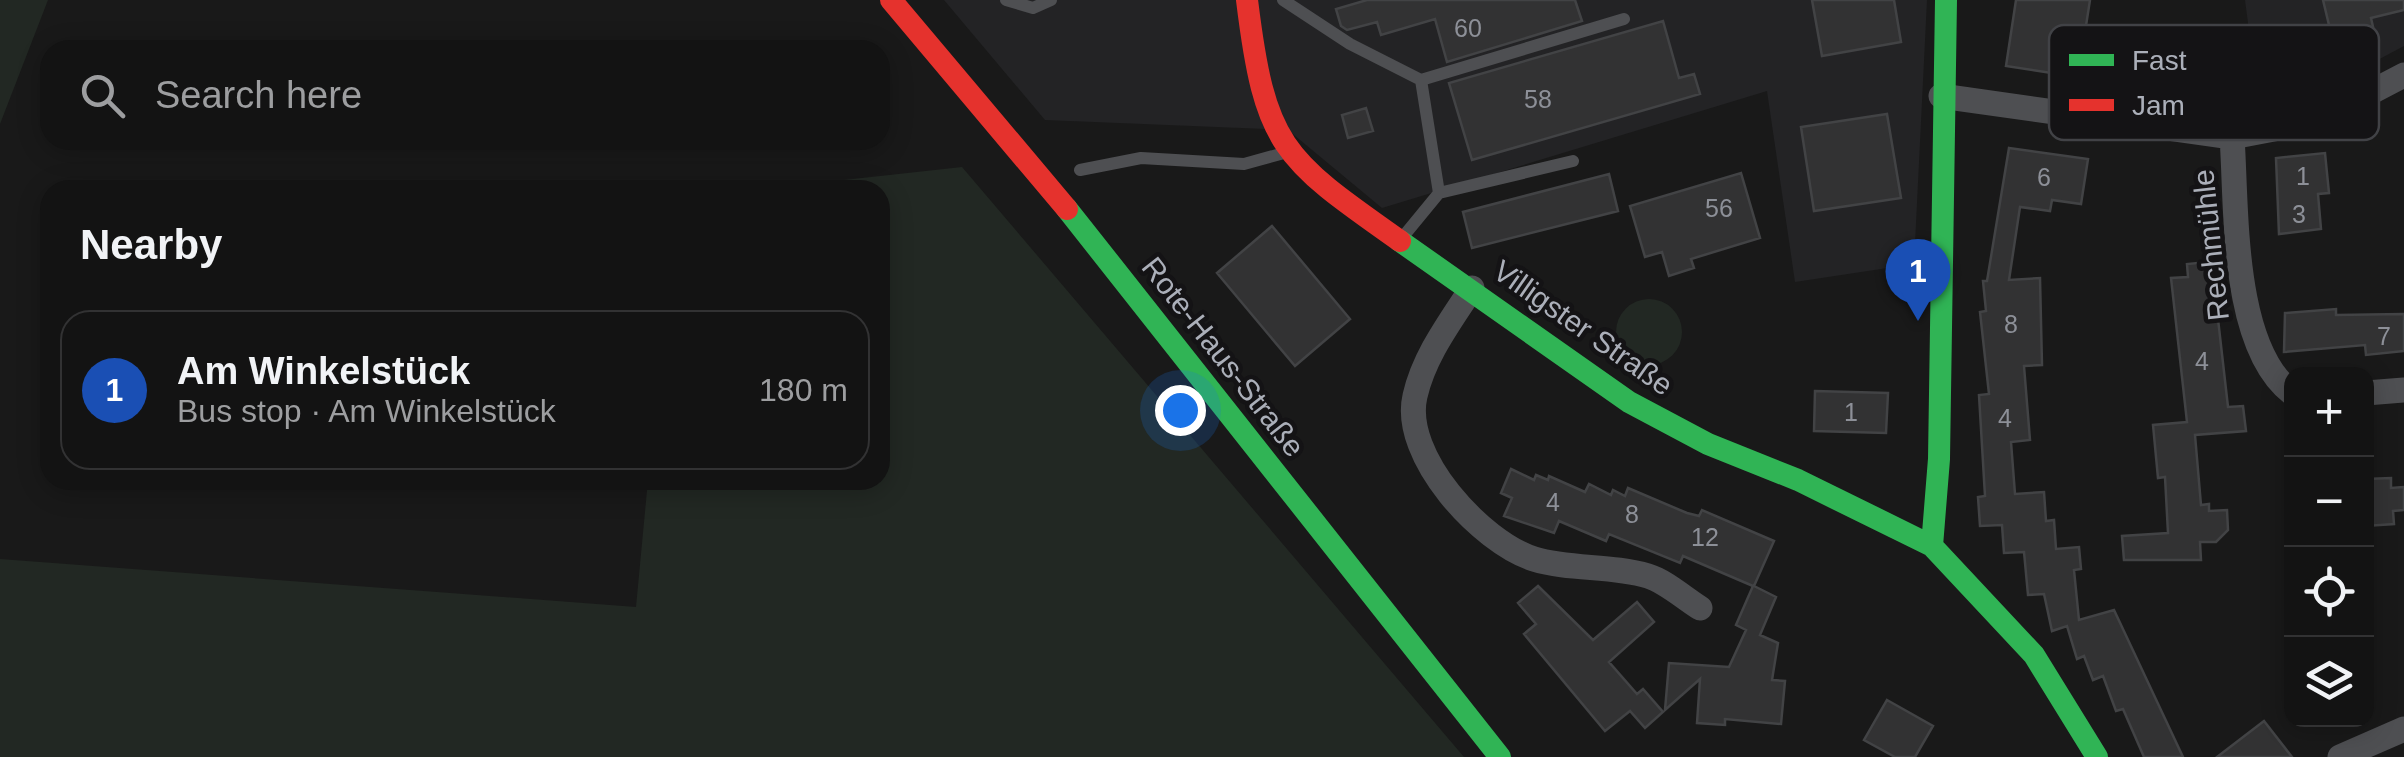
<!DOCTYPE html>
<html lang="en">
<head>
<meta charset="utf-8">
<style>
	body { margin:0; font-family:Helvetica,sans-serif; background:#1c1c1c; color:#f1f3f6 }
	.controls { position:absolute; right:30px; bottom:30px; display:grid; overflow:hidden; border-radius:20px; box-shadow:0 5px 25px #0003 }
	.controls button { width:90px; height:90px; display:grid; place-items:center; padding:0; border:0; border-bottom:2px solid #323233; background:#131313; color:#f1f3f6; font:50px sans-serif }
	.you { position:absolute; left:1180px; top:410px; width:35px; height:35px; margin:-25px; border:8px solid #fff; border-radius:50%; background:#1a73e8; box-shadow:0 0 0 15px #1a73e833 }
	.badge { display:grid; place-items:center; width:65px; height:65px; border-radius:50%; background:#787a81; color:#fff; font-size:32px; font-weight:700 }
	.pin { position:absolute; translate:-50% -82px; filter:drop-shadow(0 2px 5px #0008) }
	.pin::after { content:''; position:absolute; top:52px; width:35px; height:30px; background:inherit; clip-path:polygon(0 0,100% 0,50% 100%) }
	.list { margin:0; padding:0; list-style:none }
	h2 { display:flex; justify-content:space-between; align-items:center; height:130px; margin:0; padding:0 40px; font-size:42px }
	h2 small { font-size:32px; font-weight:400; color:#9d9ea0 }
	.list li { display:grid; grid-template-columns:65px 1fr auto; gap:30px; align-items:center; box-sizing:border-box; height:160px; margin:0 20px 20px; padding:0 20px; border:2px solid #323233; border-radius:30px }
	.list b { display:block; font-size:38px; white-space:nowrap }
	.list p { margin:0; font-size:32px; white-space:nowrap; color:#9d9ea0 }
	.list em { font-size:32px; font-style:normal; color:#9d9ea0 }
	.icon { flex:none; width:55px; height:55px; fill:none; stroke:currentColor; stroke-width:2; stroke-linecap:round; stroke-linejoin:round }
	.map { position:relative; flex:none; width:2404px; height:757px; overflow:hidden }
	.search { position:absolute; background:#131313; box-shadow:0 5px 25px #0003; left:40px; top:40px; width:850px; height:110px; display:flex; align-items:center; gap:25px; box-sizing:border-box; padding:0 35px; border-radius:30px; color:#9d9ea0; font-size:38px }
	.panel { position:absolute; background:#131313; box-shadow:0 5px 25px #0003; left:40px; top:180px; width:850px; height:310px; border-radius:30px }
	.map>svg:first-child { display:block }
	.built { fill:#232325 }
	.green { fill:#222823 }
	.building { fill:#323233; stroke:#424345; stroke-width:2.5 }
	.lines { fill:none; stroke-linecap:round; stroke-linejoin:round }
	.lane { stroke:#4e4f52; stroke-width:12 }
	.street { stroke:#4e4f52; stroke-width:25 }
	.fast { stroke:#30b455; stroke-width:22 }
	.jam { stroke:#e5322d; stroke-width:22 }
	.labels { text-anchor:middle; stroke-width:9; stroke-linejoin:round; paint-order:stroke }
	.number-label { font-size:25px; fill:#8d9098 }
	.street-label { font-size:30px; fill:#abafb9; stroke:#141315 }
	.key { fill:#141315; stroke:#414246; stroke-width:2.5 }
	.key-label { font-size:28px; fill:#abafb9 }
</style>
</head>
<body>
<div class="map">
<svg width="2404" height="757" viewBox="0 0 2404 757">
	<rect width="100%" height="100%" fill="#191919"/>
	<path class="built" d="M944,0h983l-13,264 -119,18 -28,-191 -385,117 -94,-78 -243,-10z
		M2245,0h159v46l-143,76z"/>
	<path class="green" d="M0,0h48l-48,124z
		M962,167l502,590h-1464v-198l636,48 12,-127h232v-290h-126z
		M1616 332a33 33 0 1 1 66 0a33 33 0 1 1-66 0Z"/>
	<path class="building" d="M1367,0h208l7,21 -135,41 -12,-43 -54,16 -4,-13 -30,8 -6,-4 -5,-17z
		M1812,0h82l7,42 -79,14z
		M2016,0h74l-12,77 -72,-11z
		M2323,0h81v10l-33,8 5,22 -41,10z
		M1663,21l16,57 15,-4 6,20 -228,66 -23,-77z
		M1366,108l7,23 -25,7 -6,-23z
		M1887,114l14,84 -87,13 -13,-84z
		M2009,148l79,11 -7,45 -29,-4 -2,11 -30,-4 -11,73 31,-2 2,87 -18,1 6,74 -19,2 4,52 29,-2 2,29 8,-1 2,29 23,-2 2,22 -7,1 5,50 35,-10 69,147h-39l-21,-48 -7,2 -13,-35 -10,4 -9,-24 -7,3 -10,-33 -15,5 -8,-37 -16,1 -4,-43 -20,1 -2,-28 -22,1 -2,-29 7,-1 -6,-101 10,-1 -9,-82 6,-1 -3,-30h4z
		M2325,153l4,40 -11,1 3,35 -42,5 -3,-76z
		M1741,173l19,65 -69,21 3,9 -25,8 -7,-24 -17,5 -15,-51z
		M1609,174l9,37 -146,37 -9,-36z
		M1272,226l78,93 -55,47 -78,-93z
		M2207,262l2,13h4l15,132 15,-1 3,25 -51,4 6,70 8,-1v7l18,-1 1,20 -12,12h-16l1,18h-77l-2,-24 46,-3 -3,-56 -7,1 -5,-53 34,-3 -16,-144 17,-1 -1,-13z
		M2336,309v6l68,-1v37l-38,4 -1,-10 -81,7 1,-39z
		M1815,391l73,2 -2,40 -72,-2z
		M1511,469l23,11 2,-5 12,5 1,-4 36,16 4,-8 22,11 2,-5 12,6 3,-8 59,25 12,3 3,-6 72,31 -20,45 22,11 -16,38 18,8 -6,37 13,1 -4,43 -56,-5v6l-28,-2 3,-44 -35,31 4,-47 60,4 17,-37 -10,-5 17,-39 -70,-30 -3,7 -71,-29 -3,7 -47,-20 -5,12 -50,-17 8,-18 -11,-5z
		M2391,478v10l13,-1v23l-11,1 1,13 -28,2v-47z
		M1538,586l55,54 44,-38 17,20 -45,40 28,32 6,-5 20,23 -18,16 -15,-17 -25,20 -81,-97 12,-10 -18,-21z
		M1887,700l46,26 -18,31h-20l-31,-17z
		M2264,721l28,36h-75z"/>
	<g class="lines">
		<path class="lane" d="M1006,0l27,8 18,-8
			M1283,0l67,44 71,36
			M1080,170l61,-12 103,6 40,-11
			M1439,193l-18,-113 203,-61
			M1402,238l37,-45 134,-32"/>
		<path class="street" d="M1941,96l291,41 84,-16 88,-46
			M2232,137c5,72 -1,209 60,256
			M1472,288c-22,34 -48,68 -57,108 -14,60 66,146 119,163 36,11 77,6 114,17 17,5 36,22 52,32
			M2366,393l38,-3
			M2340,757l64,-28"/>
		<path class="fast" d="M1067,209l433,548
			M1400,241l229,161 79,42 90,36 134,66 102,109 63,102
			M1932,546l7,-87 7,-459"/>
		<path class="jam" d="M891,0l176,209
			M1247,0c18,147 35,158 153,241"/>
	</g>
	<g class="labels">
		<g class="number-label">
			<text x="1468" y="37">60</text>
			<text x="1538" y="108">58</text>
			<text x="2303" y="185">1</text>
			<text x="2044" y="186">6</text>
			<text x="1719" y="217">56</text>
			<text x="2299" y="223">3</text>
			<text x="2011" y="333">8</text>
			<text x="2384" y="345">7</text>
			<text x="2202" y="370">4</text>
			<text x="1851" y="421">1</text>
			<text x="2005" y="427">4</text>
			<text x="1553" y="511">4</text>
			<text x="1632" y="523">8</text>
			<text x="1705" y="546">12</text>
		</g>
		<g class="street-label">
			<text transform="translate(2211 245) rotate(-96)" y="10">Rechmühle</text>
			<text transform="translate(1583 328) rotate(35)" y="10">Villigster Straße</text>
			<text transform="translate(1223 357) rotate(52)" y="10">Rote-Haus-Straße</text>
		</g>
	</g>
	<rect x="2049" y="25" width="330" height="115" rx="15" class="key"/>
	<rect x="2069" y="54" width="45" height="12" fill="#30b455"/>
	<rect x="2069" y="99" width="45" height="12" fill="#e5322d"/>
	<g class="key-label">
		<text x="2132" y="70">Fast</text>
		<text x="2132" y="115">Jam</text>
	</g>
</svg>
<div class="controls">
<button>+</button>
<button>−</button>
<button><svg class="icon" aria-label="locate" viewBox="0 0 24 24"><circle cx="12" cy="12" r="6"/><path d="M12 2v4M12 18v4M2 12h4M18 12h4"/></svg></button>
<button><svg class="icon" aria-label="layers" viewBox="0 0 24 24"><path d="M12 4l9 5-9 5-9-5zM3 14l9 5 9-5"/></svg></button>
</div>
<div class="you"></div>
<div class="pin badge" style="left:1918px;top:321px;background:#1a4fb4">1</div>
<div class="search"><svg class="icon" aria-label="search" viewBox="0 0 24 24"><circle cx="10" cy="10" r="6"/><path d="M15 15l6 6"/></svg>Search here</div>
<section class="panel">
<h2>Nearby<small></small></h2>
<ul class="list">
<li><span class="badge" style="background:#1a4fb4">1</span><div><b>Am Winkelstück</b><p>Bus stop · Am Winkelstück</p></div><em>180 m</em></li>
</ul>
</section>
</div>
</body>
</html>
